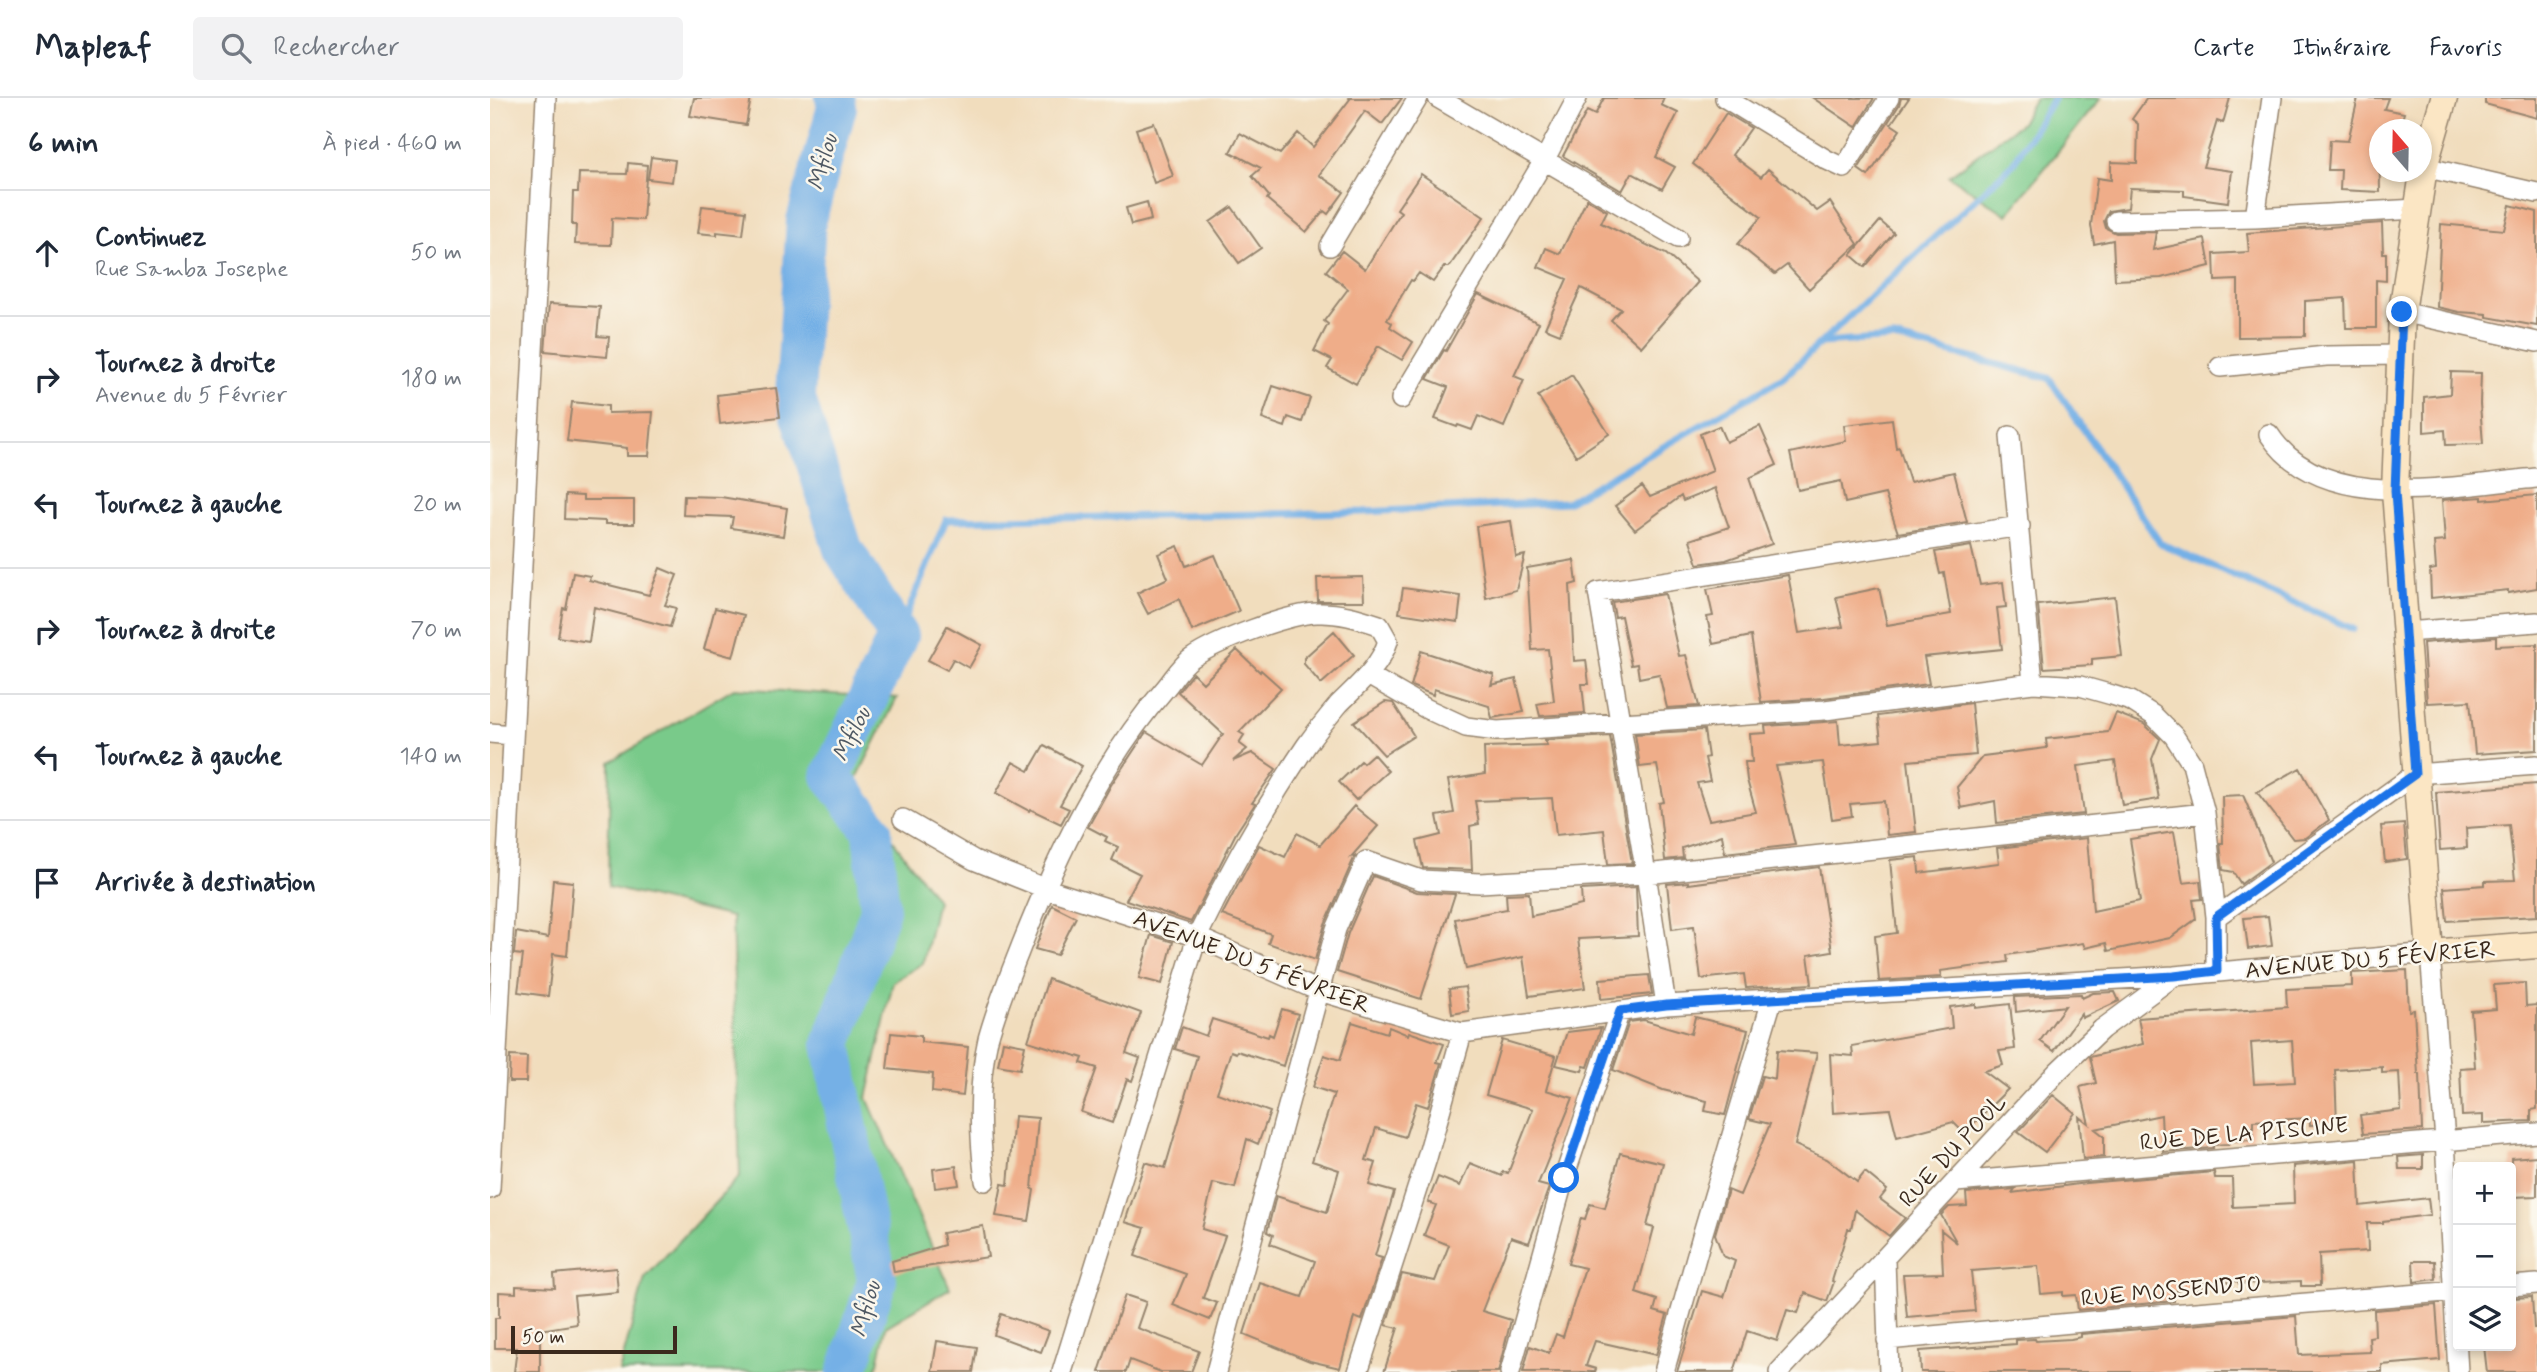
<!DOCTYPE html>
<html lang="fr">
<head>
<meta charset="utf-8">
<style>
	body { margin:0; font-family:Mynerve,sans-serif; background:#f2f2f3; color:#1f2937 }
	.controls { position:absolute; right:21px; bottom:21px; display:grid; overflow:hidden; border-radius:7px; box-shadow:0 4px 10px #0003 }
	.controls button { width:63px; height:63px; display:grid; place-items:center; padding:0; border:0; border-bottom:2px solid #e0e1e3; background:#fff; color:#1f2937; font:35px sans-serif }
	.compass { position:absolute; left:1879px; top:21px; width:63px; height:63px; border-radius:50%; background:#fff; box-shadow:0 4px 10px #0003; rotate:340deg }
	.scale { position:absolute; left:21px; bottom:18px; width:166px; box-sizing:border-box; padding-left:7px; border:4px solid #3b2a1e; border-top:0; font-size:19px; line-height:24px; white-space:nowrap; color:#3b2a1e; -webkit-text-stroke:5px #fbf7ec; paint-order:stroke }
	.stop { position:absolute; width:21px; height:21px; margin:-16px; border:5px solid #1a73e8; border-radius:50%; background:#fff }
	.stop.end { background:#1a73e8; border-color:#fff; box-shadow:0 2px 7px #0008 }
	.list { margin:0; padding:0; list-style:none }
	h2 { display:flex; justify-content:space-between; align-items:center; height:91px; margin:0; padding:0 28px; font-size:30px }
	h2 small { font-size:23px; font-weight:400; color:#747a83 }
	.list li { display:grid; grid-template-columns:46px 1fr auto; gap:21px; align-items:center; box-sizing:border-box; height:126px; padding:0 28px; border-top:2px solid #e0e1e3 }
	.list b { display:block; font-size:26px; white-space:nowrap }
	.list p { margin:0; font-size:23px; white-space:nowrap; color:#747a83 }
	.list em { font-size:23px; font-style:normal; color:#747a83 }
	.icon { flex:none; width:38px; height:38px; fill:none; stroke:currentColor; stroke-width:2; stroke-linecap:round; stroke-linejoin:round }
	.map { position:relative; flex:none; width:2047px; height:1274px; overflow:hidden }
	header { display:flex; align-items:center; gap:42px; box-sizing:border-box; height:98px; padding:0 35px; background:#fff; border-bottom:2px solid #e0e1e3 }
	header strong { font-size:33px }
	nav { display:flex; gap:38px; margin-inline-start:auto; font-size:24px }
	.search { width:490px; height:63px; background:#f2f2f3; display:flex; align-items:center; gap:18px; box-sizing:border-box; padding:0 24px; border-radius:7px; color:#747a83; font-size:26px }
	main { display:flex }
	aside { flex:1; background:#fff }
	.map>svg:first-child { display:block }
	.green { fill:#79ca8a; stroke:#5a7a54; stroke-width:2 }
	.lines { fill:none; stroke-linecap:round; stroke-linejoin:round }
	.stream { stroke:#75b0e6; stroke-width:7 }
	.river { stroke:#75b0e6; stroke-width:40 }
	.building { fill:#efad89; fill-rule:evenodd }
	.street-casing { stroke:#96846e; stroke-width:22 }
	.secondary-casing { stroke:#96846e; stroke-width:29 }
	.street { stroke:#fff; stroke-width:19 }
	.secondary { stroke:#fbe6c4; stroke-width:26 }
	.route { stroke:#1a73e8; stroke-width:9 }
	.labels { text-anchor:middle; stroke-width:5; stroke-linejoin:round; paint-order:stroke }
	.street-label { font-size:23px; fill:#3b2a1e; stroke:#fbf7ec }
	.water-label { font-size:24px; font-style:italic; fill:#4f5964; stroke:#fbf7ec }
</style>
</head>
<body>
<header>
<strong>Mapleaf</strong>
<div class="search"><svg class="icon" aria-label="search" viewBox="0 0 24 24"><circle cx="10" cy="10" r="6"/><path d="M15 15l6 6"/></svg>Rechercher</div>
<nav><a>Carte</a><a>Itinéraire</a><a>Favoris</a></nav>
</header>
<main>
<aside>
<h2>6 min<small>À pied · 460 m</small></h2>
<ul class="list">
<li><svg class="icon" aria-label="ahead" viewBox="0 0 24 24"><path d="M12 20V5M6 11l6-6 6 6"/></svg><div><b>Continuez</b><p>Rue Samba Josephe</p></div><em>50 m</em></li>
<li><svg class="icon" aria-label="right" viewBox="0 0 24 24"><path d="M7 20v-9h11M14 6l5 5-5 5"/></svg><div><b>Tournez à droite</b><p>Avenue du 5 Février</p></div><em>180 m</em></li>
<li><svg class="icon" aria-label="left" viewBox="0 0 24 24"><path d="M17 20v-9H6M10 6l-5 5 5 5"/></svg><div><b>Tournez à gauche</b></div><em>20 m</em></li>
<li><svg class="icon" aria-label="right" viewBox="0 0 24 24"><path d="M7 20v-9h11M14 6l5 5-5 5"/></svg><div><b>Tournez à droite</b></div><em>70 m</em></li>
<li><svg class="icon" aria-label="left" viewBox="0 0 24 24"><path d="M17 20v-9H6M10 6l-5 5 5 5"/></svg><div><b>Tournez à gauche</b></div><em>140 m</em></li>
<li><svg class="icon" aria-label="arrive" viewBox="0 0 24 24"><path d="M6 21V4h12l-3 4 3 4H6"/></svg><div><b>Arrivée à destination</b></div></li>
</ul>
</aside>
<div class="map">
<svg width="2047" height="1274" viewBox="0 0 2047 1274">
	<rect width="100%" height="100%" fill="#fbf7ec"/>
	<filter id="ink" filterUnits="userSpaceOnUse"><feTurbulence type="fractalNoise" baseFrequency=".0143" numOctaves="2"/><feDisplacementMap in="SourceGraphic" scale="14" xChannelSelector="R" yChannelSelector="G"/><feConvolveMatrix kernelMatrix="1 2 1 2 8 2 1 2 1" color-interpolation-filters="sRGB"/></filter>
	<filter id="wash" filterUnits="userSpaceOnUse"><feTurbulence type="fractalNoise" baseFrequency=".00686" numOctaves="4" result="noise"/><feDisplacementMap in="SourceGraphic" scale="28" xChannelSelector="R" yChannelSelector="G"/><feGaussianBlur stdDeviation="1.57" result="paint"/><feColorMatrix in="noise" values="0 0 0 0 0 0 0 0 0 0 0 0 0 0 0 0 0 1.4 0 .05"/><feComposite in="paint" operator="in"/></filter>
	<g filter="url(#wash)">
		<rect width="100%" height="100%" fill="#f1ddbd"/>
		<path class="green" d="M1545,0h66l-94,117 -58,-39 72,-53z
			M244,590l163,10 -44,88 84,114 -14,63 -30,19 -26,116 83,190 -64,39 -10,45h-257l26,-94 95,-102 -8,-259 -124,-30 2,-125z"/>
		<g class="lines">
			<path class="stream" d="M1331,245l73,-5 155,40 111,165 193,86
				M408,538l48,-116 417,-8 204,-10 216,-124 229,-213 42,-67"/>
			<path class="river" d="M345,0l2,9 -31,114 -11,175 48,153 55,87 -67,140 41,54 8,80 -48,134 45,236 -30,92"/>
		</g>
		<g id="blocks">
			<path class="building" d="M204,0h57l-5,27 -56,-9z
				M859,0h53l-20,26 -17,-13 -46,64 25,17 -16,22 -4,-3 -18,21 -39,-33 2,-3 -17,-20 9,-8 -31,-16 10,-19 40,21 18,-21 15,14 37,-48z
				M1114,0h60l-3,7 17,8 -22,44 19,10 -13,22 -30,-16 -10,18 -59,-35 24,-45 8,4z
				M1323,0h61l-18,29z
				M1411,0h8l-18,26 9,6 -32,46 -10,-7 41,-64z
				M1657,0h83l-7,25 -6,-2 -14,46 29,4 -4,31 -44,-6v-6l-54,-2 -2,20 -19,3 -5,10 2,7 10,5 40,-1 -3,18 52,-11 5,27 -49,12 -46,2 -2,-40 -19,4 -3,-19 6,-47 14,2v-18l26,1 1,-39 -6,-5z
				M1868,0h30l-4,11 20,4 -5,17h-20l1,62 -40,-2 1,-20h-13l2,-30 18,1z
				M1995,0h52v20l-52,-14z
				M1236,15l25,15 -19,27 29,22 7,-8 49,42 13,-9 28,42 -49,45 -22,-24 -12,9 -37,-30 23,-27 -68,-53z
				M664,25l19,53 -19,7 -18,-54z
				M161,59l24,3 -3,22 -24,-3z
				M138,65l19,2 -4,55 -31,-2 -1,27 -36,-1 1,-19h-4l1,-33h5l1,-19 48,1z
				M931,76l63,43 -35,50h-5l-11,15 -14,-9 -6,8 -2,-1 -24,40 5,3 -2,4 23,15 -11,18 -24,-14 -22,38 -29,-16 5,-8 -18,-9 14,-27 -4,-3 24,-32 -22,-18 16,-20 23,18 36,-57 -4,-3z
				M1097,101l20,12 -6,12 65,31 32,28 -57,65 -30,-27 10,-11 -40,-21 -21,46 -15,-6 22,-49 -29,-12 8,-19 14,6z
				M657,104l4,18 -20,5 -5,-17z
				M2020,107l27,7v114l-50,-9v-3l-28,-2 -22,-5 4,-83 63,6z
				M212,108l44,5 -3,24 -26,-3v3l-19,-2z
				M742,109l29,41 -22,15 -29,-41z
				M1390,123l14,12 -29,34 -14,-12z
				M1892,125l1,30h3v28l-10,-1v48h-30l-1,-30 -40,3v35l-67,1v-57l-23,1 -1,-27 35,-2 -2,-19z
				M988,196l61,29 -25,53 10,4 -20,47 -26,-11 -6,14 -14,-5 -1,2 -22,-8 13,-32 -21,-8 17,-29 2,1z
				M59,206l51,3 -3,29 12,1 -2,20 -62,-6z
				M1961,274l30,1 -1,31 3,40 -37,1 -1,-15 -21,2v-35l26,-3z
				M1082,277l37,59 -33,22 -38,-60z
				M783,288l37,12 -8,24 -14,-5 -3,10 -23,-8z
				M286,290l4,29 -60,7 -3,-29z
				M82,304l36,4v7l45,-1 -4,44h-22v-8l-60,-7z
				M1402,321l4,29 3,-1 11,35 44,-10 13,50 -69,11 -13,-39 -40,9 -4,-22 -43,9 -8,-37 56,-12 -2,-16z
				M1229,328l7,16 34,-16 17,39 -28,13 23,66 -46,16 -28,4 -8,-24 39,-13 -14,-39 -32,13 -2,-5 -46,34 -20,-24 27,-20 8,11 63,-26 -13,-37z
				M75,397l18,1v4h51v24h-29v-3l-41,-2z
				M2047,397v93l-29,5v-3l-77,8 -1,-28 6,-1 -2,-27 11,-1 -3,-41 40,-3v3z
				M194,398l37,1 66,11 -4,28 -52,-8 2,-11 -50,-2z
				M1021,423l5,36 9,-2 -9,35 -30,8 -10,-72z
				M688,448l8,20 29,-11 24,56 -47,20 -13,-32 -31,15 -11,-21 31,-15 -10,-24z
				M1481,448l9,39 23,-3 3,25 -9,1 5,41 -78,8 5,27 -105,14 -63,4 -10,-66 -38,8 -6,-27 6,-1 -6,-27 81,-14 11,58 44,-6 -7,-30 43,-9 8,37 64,-11 -7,-41 -4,1 -5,-22z
				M1084,462l3,23 -7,2 4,76 12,-1 3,24h-7l3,29 -45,3 -3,-12 17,-3 -6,-52 -16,1 -5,-82z
				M170,470l17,7 -12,30 11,3 -6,19 -76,-20 -5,35 -31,-5 5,-29 3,1 7,-36 17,3 -1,4 60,15z
				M873,479l1,24h-46l-1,-23z
				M913,490l58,8 -3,26 -59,-9z
				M1175,496l14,62 7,-1 13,51 -32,2 -8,-34 -20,4 -2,-14 -6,1 -10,-49 -6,1 -3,-15z
				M1625,499l7,59 -30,3v6l-48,3 -6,-63z
				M225,510l29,7 -11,42 -29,-8z
				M457,528l35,19 -13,23 -16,-9 -6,11 -19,-10z
				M844,533l20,24 -33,29 -17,-20v-6z
				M2006,539v9l41,-2v106l-62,4 -5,-53 -43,2 -4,-60z
				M747,552l23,22 1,-2 20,18 -42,44 5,3 -5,8 8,6 -14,12 19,-8 24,16 -24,34 3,1 -19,29 -45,89 -65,-22 14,-26 -28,-14 6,-13 -13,-6 2,-4 -19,-10 23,-42 35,-53 56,33 21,-31 -45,-42 15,-19 10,10z
				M931,553l73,24 -3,10 25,-6 8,33 -32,6 -3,-12 -55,-17 -1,6 -22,-9z
				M895,604l8,1 21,33 -30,19 -30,-33z
				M1481,605l5,52 -68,6 8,71 -29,3 -3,-34 -34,3 2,12 -20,3 -9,-57 -47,4 19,79 -70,8 -3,-18 -40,13 1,10 -18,2 -6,-57 5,-1 -7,-37 -17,2 -5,-33 69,-4 4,27 -3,1 5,23 -13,2 12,37 47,-8 -9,-32 -2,-18h7l-2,-28 16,-1 -1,-7 73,-5 2,24 41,-4 -3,-25z
				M1626,615l28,11 16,15 -8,20 7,40 -37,6 -7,-44 -37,5 6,48 -87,9 -2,-22 -34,7 -4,-21 26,-31 64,-8 -1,-9 62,-7z
				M1120,638l22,127 -24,1 -4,-34 -48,5 -4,-37 -77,3 4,23 -9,2 2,44 -49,-2 -6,-27 24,-6 -4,-19 17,-3 -6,-33 37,-6 -1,-27 63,-2 -2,-5z
				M554,647l38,21 -22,39 9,4 -8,15 -31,-15 -1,2 -33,-18 17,-31 16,9z
				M883,656l15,17 -32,29 -17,-18 22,-21 2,2z
				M1810,670l29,52 -24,18 -12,1 -36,-47z
				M2047,686v132l-90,5 -3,-33 41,-3v-4l30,-1 -6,-55 -43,3 1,20 -27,2 -4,-58z
				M1753,697l28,67 -30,22 -8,-12 -10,-2 -3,-27h3l-1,-47z
				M864,708l24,20 -27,31 4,-1 -30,68 -10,36 -47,-17 3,-9 -49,-19 37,-70 26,12 12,-24 23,12z
				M1914,726l3,35 -22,3 -4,-36z
				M1684,734l9,51 17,-2 2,18 -9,1 3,19 -26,19 -62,13 -2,-8 -21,5 -2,-5 -76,12 1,7 -68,9 1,6 -62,4 -4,-45 22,-3 -7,-73 28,-3 1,16 80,-10 -2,-15 90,-10 6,73 47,-10 -10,-62z
				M1329,769l13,84 -24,4 4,29 -66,4 -2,-14 -43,5 -7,-53 -22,3 -5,-45 21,-2v2z
				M883,778l44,16 38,2 -34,105 -84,-27 11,-39z
				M63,782l20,2 -6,74 -14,-2 -5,42 -30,-4 5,-37 -9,-1 2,-22 32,6z
				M1146,789l2,49 -60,3 7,49 -56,8 -6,-39 -57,12 -11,-50 52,-10 -1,-15 23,-1 2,23 51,-11 -1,-15z
				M562,807l24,12 -19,38 -22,-6z
				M1778,818l4,30 -24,3 -4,-31z
				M661,837l22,7 -11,42 -23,-6z
				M1917,872l2,41 5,-1 4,64h2l2,56 -59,4 -3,-19 41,-5 -2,-38 -17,1v-6l-47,3 2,54 -27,1v-7l-57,3v19l-24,1v3l-16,1v3l-50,4 -2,-37 -66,14 9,7v21l-21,2 -4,-43 10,8 -9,-37 16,-4 -6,-26 53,-13 -5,-26 149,-11 -1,-18 66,-3v-13zM1802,942l3,42 -41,2 -3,-41z
				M1159,877l3,19 -51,5 -1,-20z
				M558,881l93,34 -15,40 14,5 -8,23 -5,-2 -15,44 -31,-11 16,-44 -16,-5 2,-5 -55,-17z
				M2035,885l1,23 11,-1v104l-6,1v11l-48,2v-8l-21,1 -2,-48 15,-1 -4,-56 25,-2 -2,-24z
				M975,889l4,24 -17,3 -3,-25z
				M1625,894l4,9 -37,17 -1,-4 -27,37 -14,-10 25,-35 -49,6 -1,-15 66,-3 1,4 11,-5z
				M1486,906v4l34,-4 5,45 -16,2 4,14 -19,6 24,18 -44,44 -11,-11 -56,15 -7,-28 -57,4 -3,-59 23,2 -1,-10 100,-18 -2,-21z
				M792,911l16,5 -15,52 -46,-15 -1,2 -5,-2 -14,42 53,19 -12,32 -11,-5 -12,49 -22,-5 -11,46 23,7 -22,62 14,5 -7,17 -37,-15 13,-31 -51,-18 10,-28 -20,-6 20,-60 20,6 20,-68h-1l13,-44 -22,-7 7,-22 24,9 6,-17 56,18 1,-3 4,2z
				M1205,919l53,13 -23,85 -20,-4 2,-10 -44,-11 -50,-20 16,-48 15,-2 47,14z
				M862,924l35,11 2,-6 19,8 1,-3 35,12 -7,18 4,1 -13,44 -12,-4 -11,34 -29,-9 -10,32 10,3 -7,22 25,7 -19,64 7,2 -20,62 -8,-3 -14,51 -30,-7 -66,-27 16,-51 42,14 13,-36 -45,-17 3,-9 -6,-3 9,-36 51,16 12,-42 -27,-9 22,-67 -21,-7 11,-32 16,5z
				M1111,930l-13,39 -4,-1 -2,5 -26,-6 11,-33z
				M401,935l30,3v6l47,5 -5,49 -31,-4 1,-18 -46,-5z
				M1012,942l54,16 -10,34 27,8 -35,86 11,3 -20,56 -18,-6 -29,74 29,9 -13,52h-114l14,-44 -12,-3 16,-51 33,7 14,-36 -25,-10 12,-30 -8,-3 10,-25 22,9 10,-23 32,13 1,-4 5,1 25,-64 -47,-14z
				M513,943l22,4 -5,24 -22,-4z
				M1287,952l40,3 -22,92 32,14 30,23 8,-10 22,18 -7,9 25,19 -16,18 -34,-26 -4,19h-3l-16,52 2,1 -7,19 -22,-8 -7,20 -11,-3 -10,31 -30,-10 -13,41h-57l25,-81 22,6 11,-36 -12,-5 -8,-22 13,-44 12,5 30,-71 -21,-5 13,-43 13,3z
				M20,958l17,1 -1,25h-17z
				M1563,997l22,18 -30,39 -27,-20z
				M524,1018l24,2 -6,71 2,1 -5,31 -33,-5 6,-32 6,1z
				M1130,1055l43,10 -16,63 7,2 -18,65 21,7 -3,11 13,4 -11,40 -61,-14 -9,25 10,3 -1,3h-72l7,-26 19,7 7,-19 7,3 22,-69 -17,-4 13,-46 4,1 5,-15 15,4z
				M1933,1057v14h-24l-1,-12z
				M2047,1058v40l-26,1v-39z
				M1868,1062l2,46 68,-8 2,17 -47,6v2h-16l1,28 -49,3 1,32h-19v-5l-62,3 -1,-3 -37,2 1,6 -28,2v10l-96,9 -2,-15 -13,1v-4l-22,2 -3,-28 -67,5 4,40 -68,6 -4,-43 40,-1 -2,-43 16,13 -16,-28 8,-8 18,-1 -1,-13 49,-4 -3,4 74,-10 128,-11 1,6h17l1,29 61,-3 -1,-38z
				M466,1068l3,19 -24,3 -2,-19z
				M493,1128l5,31 -94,15 -2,-11 52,-16 -2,-12z
				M1923,1163h22l1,18 -22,3z
				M126,1170l2,24 -44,4 3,28 -37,6v42h-26l3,-24h-22v-30h4v-26l17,1v-7l39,2 -1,-14z
				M635,1197l21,7 -9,26 62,23 -8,21h-30l-31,-12 -4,12h-27z
				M2042,1199l2,31h3v44h-50l-3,-26h27v-48z
				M1946,1207l4,55 -58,5v7h-461l-1,-21 96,-7v-4l19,-1 1,2 35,-2 10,-2v-3l215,-18 3,39 71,-3 -1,-15 6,-1 -1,-26z
				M511,1216l48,17 -8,21 -47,-17z
				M447,1243l40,6 -4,25h-41z"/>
		</g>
	</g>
	<g filter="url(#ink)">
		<use href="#blocks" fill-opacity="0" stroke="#96846e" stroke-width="2"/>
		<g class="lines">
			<defs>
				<path id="street" d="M948,0l240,140
					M1235,0l102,62 17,8 45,-70
					M1934,69l113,26
					M1765,120l17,-120
					M1626,123l139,-3 162,-9
					M840,148l88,-148
					M1912,214l135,30
					M1730,269l106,-11 74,-1
					M911,301l144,-240 32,-61
					M1779,336c53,82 186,51 268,44
					M1520,338l23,247
					M1916,534l131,-10
					M878,577l59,34 39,18 31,4 328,-21 208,-27 47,3 32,9 19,6 22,14 21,21 18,28 13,49 11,104v54
					M0,635l22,2
					M413,721l71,41 70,28 153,49 122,54 143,42 204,-28 508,-29 256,-23 15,187 13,232
					M1726,819l199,-143 122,-9
					M1176,907l-20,-131 -48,-282 422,-66
					M495,1083c-6,-47 -8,-95 3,-142 9,-33 22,-64 34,-95 36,-90 79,-181 142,-254 9,-10 17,-25 28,-32 25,-17 95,-44 125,-45 21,-1 41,5 62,12l9,16c-8,26 -30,44 -49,63 -11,13 -23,28 -33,42 -41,61 -77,125 -109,191l-135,435
					M1466,1084l581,-49
					M0,1091l56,-1091
					M1395,1162l4,112
					M2021,1188l26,-2
					M1397,1242l271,-25 300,-24
					M726,1274l120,-443 30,-68 55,19 59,3 166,-9 559,-61
					M868,1274l69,-214 35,-125
					M1020,1274l54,-194 56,-167
					M1174,1274l38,-136 70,-236
					M1289,1274l279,-301 44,-42 72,-53"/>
				<path id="secondary" d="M1954,0l-20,69 -22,145 -7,179 35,462 107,-8"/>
			</defs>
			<use href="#street" class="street-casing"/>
			<use href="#secondary" class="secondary-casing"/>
			<use href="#street" class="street"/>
			<use href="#secondary" class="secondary"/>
		</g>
	</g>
	<g class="lines" filter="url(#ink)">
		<path class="route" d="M1074,1080l56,-167 46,-6 508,-29 43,-5 -1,-54 199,-143 -20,-283 7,-179"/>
	</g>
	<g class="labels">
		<g class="street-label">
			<text transform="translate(1880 861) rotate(-5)" y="8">AVENUE DU 5 FÉVRIER</text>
			<text transform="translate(762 863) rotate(21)" y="8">AVENUE DU 5 FÉVRIER</text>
			<text transform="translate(1754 1035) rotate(-5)" y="8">RUE DE LA PISCINE</text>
			<text transform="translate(1462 1052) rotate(-47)" y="8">RUE DU POOL</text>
			<text transform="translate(1681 1192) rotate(-5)" y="8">RUE MOSSENDJO</text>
		</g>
		<g class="water-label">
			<text transform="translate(332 64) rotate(-75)" y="8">Mfilou</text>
			<text transform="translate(361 636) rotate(-64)" y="8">Mfilou</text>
			<text transform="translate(375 1211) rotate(-75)" y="8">Mfilou</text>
		</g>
	</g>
</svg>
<div class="controls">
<button>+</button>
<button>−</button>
<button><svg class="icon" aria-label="layers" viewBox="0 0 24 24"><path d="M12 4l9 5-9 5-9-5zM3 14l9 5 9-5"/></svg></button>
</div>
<svg class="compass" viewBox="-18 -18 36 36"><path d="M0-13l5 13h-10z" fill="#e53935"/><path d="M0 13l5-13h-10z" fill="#747a83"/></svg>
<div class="scale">50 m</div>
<div class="stop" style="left:1074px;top:1080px"></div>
<div class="stop end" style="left:1912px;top:214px"></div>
</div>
</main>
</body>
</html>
